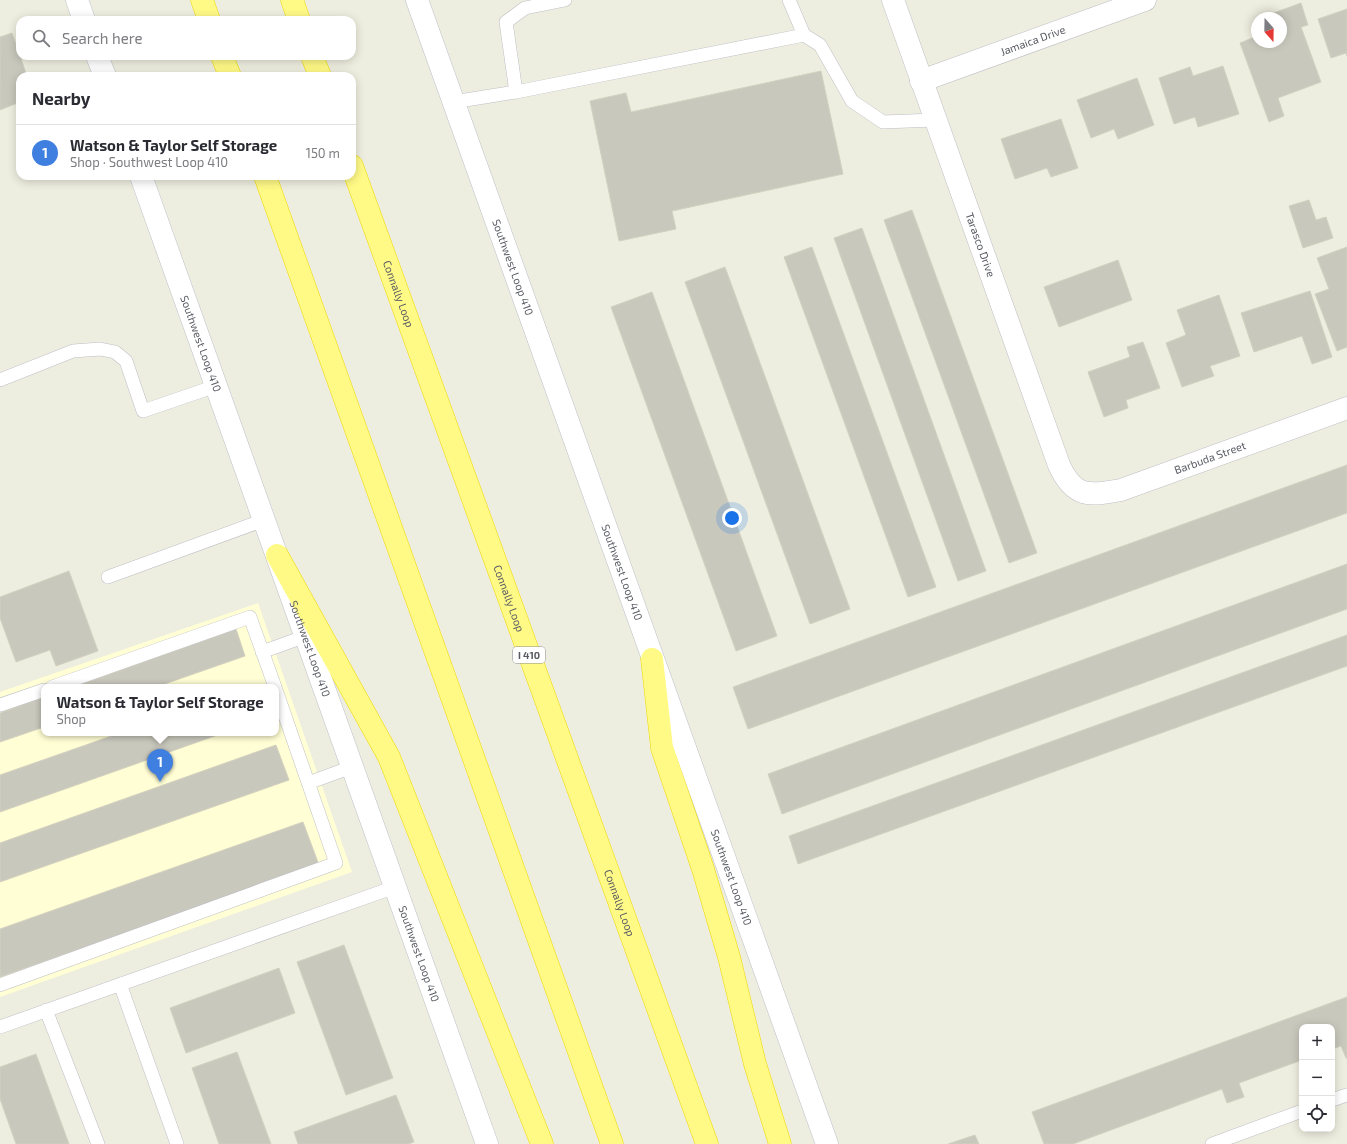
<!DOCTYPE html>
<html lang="en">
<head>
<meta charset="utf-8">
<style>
	body { margin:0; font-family:"Exo 2",sans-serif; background:#f2f2f3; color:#2b2b33 }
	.controls { position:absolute; right:12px; bottom:12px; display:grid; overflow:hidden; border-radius:8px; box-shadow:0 2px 10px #0003 }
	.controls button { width:36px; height:36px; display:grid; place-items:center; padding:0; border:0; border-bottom:1px solid #e1e1e2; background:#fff; color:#2b2b33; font:20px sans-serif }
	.compass { position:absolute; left:1251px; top:12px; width:36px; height:36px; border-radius:50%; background:#fff; box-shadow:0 2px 10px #0003; rotate:160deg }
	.you { position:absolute; left:732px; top:518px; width:14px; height:14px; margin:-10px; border:3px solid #fff; border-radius:50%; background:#1a73e8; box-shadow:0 0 0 6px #1a73e833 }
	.badge { display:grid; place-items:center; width:26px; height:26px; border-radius:50%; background:#1a73e8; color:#fff; font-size:13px; font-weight:700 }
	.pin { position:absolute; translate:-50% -33px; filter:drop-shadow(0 1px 2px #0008) }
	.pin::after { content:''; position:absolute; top:21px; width:14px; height:12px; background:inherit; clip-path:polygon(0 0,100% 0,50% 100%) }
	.popup { position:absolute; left:41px; top:684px; width:238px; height:52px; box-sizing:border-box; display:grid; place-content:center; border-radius:8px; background:#fff; filter:drop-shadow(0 1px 3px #0005); font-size:13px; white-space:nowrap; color:#7c7c81 }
	.popup b { font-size:15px; color:#2b2b33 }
	.popup::after { content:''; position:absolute; left:50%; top:100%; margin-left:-8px; border:8px solid transparent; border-top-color:#fff }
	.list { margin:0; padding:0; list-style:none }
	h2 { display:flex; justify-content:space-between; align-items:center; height:52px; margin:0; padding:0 16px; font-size:17px }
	h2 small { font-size:13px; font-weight:400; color:#7c7c81 }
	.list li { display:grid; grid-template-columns:26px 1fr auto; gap:12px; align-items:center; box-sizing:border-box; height:56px; padding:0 16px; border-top:1px solid #e1e1e2 }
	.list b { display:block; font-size:15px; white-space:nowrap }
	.list p { margin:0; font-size:13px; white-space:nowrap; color:#7c7c81 }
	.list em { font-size:13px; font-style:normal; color:#7c7c81 }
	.icon { flex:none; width:22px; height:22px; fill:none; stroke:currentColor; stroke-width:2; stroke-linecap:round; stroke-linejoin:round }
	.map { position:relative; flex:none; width:1347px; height:1144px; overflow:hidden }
	.search { position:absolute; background:#fff; box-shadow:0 2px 10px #0003; left:16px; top:16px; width:340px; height:44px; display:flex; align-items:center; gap:10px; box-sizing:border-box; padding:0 14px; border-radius:12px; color:#7c7c81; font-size:15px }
	.panel { position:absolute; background:#fff; box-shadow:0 2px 10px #0003; left:16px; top:72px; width:340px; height:108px; border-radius:12px }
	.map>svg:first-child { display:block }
	.commercial { fill:#fffed4; fill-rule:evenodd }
	.building { fill:#c9c8bd; stroke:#d3d1be }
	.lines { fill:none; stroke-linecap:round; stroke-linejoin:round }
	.service-casing { stroke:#bebec5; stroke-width:14 }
	.minor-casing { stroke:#bebec5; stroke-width:23 }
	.secondary-casing { stroke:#bdbfc8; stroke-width:23 }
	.motorway-casing { stroke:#eed600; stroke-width:23 }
	.service { stroke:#fff; stroke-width:13 }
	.minor { stroke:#fff; stroke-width:22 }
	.secondary { stroke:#fff; stroke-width:22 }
	.motorway { stroke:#fffa86; stroke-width:22 }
	.labels { text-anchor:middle; stroke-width:3; stroke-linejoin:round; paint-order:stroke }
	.shield { fill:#fff; stroke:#8b8c92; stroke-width:1 }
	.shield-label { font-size:10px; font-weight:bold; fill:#595b63 }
	.street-label { font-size:11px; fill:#595b63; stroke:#fff }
</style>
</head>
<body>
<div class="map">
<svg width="1347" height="1144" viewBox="0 0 1347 1144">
	<rect width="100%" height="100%" fill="#eeeee0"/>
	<path class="commercial" d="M258,603l94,269 -352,125v-305zM44,687h232v46h-232z"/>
	<path class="building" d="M1301,3l7,22 -7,2 20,55 -43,16 6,18 -15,6 -29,-79 17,-7v6h24v-24h-21z
		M1347,9v47l-1,-3 -15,5 -13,-39z
		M12,33l15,43h-7v26l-20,8v-73z
		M1223,66l16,48 -41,13 -3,-10 -21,7 -15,-46 31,-11 3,9z
		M821,71l22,103 -171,37 4,18 -57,12 -29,-140 36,-8 5,19z
		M1137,78l17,47 -36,14 -4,-10 -23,9 -14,-38z
		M1061,119l17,49 -27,9 -4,-9 -32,11 -14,-40z
		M1309,200l7,20 10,-3 7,21 -30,10 -14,-42z
		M912,210l125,343 -28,10 -125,-343z
		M862,228l124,343 -28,10 -124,-343z
		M812,247l124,340 -28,10 -124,-340z
		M1347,247v100l-10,4 -22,-57 14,-5 -12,-31z
		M1118,260l14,40 -73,27 -15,-40z
		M725,267l125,342 -40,15 -125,-342z
		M1310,291l22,66 -20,7 -10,-28 -48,16 -13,-39z
		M652,292l125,344 -41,15 -125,-344z
		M1219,295l21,61 -30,10 4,10 -32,11 -16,-44 20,-8 -9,-25z
		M1143,342l17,46 -34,12 2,8 -24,9 -16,-45 42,-15 -3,-10z
		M1347,465v48l-599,216 -15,-42z
		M1347,564v45l-565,205 -14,-40z
		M69,571l29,80 -42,15 -6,-16 -34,12 -16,-44v-21z
		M236,629l9,27 -89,31h-83z
		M1347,635v31l-549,198 -9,-28z
		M44,697v30l-44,15v-29z
		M120,733h103l-223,79v-37z
		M276,745l13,35 -289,102v-39z
		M303,822l16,43 -319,112v-48z
		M344,945l49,133 -47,17 -49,-133z
		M279,968l16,45 -109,40 -16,-45z
		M1347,997v61h-1l-5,-12 -9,3v-22h-30v33l-63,23 5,14 -17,6 -5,-14 -149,55h-29l-12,-32z
		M237,1052l34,92h-52l-27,-76z
		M36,1054l33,90h-53l-16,-45v-32z
		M396,1095l18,47 -6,2h-110l-4,-12z
		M975,1135l4,9h-31z"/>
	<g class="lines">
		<defs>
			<path id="service" d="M789,0l15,35
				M516,92l-10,-70 19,-14 40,-8
				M453,102l63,-10 288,-57 16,10 32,56 31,21 52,-2
				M0,380l73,-29 27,-2 15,3 11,9 17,50 73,-25
				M108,577l156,-57
				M262,652l44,-16
				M52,687l198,-70 25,70
				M0,705l44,-15
				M308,783l44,-16
				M120,984l57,160
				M0,985l336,-122 -60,-173
				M46,1010l52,134
				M0,1027l395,-140
				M1332,1100l15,-5
				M1212,1144l90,-33"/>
			<g id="minor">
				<path id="s1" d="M893,0l166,465c15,33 30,31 62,25l226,-82"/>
				<path id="s2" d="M921,81l224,-81"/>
			</g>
			<g id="secondary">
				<path d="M77,0l7,20"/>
				<path id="s3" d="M417,0l410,1144"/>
				<path d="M97,56l8,20"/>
				<path id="s4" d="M141,176l346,968"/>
			</g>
			<g id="motorway">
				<path d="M202,0l7,20"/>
				<path d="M292,0l7,20"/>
				<path d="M222,56l8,20"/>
				<path d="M312,56l8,20"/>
				<path id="s5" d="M352,166l355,978"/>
				<path d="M265,176l347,968"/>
				<path d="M277,555l112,202 153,387"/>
				<path d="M652,659l10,89 41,121 26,88 26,107 25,80"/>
			</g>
		</defs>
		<use href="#service" class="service-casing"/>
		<use href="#minor" class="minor-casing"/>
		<use href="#secondary" class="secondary-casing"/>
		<use href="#motorway" class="motorway-casing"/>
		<use href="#service" class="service"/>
		<use href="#minor" class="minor"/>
		<use href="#secondary" class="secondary"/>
		<use href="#motorway" class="motorway"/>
	</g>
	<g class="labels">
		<rect class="shield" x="513" y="647" width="32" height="16" rx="3"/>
		<g class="shield-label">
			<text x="529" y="659">I 410</text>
		</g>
		<g class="street-label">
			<text dy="4" stroke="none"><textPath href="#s2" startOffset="119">Jamaica Drive</textPath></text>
			<text dy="4" stroke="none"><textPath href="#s1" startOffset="260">Tarasco Drive</textPath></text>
			<text dy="4" stroke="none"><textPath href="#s3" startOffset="284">Southwest Loop 410</textPath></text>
			<text dy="4" stroke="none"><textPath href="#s5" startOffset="136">Connally Loop</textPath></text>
			<text dy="4" stroke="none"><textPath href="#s4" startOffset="178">Southwest Loop 410</textPath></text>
			<text dy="4" stroke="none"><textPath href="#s1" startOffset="664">Barbuda Street</textPath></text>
			<text dy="4" stroke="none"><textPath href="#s3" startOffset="608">Southwest Loop 410</textPath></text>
			<text dy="4" stroke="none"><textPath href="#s5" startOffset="460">Connally Loop</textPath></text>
			<text dy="4" stroke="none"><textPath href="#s4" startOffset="502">Southwest Loop 410</textPath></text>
			<text dy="4" stroke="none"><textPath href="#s3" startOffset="932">Southwest Loop 410</textPath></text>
			<text dy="4" stroke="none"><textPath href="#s5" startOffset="784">Connally Loop</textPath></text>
			<text dy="4" stroke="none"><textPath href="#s4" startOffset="826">Southwest Loop 410</textPath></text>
		</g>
	</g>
</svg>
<div class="controls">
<button>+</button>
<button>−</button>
<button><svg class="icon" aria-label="locate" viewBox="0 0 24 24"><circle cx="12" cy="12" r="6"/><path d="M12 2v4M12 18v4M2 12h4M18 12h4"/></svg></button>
</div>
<svg class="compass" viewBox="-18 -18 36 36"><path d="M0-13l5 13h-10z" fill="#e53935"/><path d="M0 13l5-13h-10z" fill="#7c7c81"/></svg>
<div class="you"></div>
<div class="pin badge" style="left:160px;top:782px;background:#3f7fe0">1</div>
<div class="popup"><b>Watson &amp; Taylor Self Storage</b>Shop</div>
<div class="search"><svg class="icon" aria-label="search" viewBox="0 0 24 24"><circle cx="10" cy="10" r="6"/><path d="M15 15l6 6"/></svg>Search here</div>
<section class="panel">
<h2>Nearby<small></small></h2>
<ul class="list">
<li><span class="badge" style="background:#3f7fe0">1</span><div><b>Watson &amp; Taylor Self Storage</b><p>Shop · Southwest Loop 410</p></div><em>150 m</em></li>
</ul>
</section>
</div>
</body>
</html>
